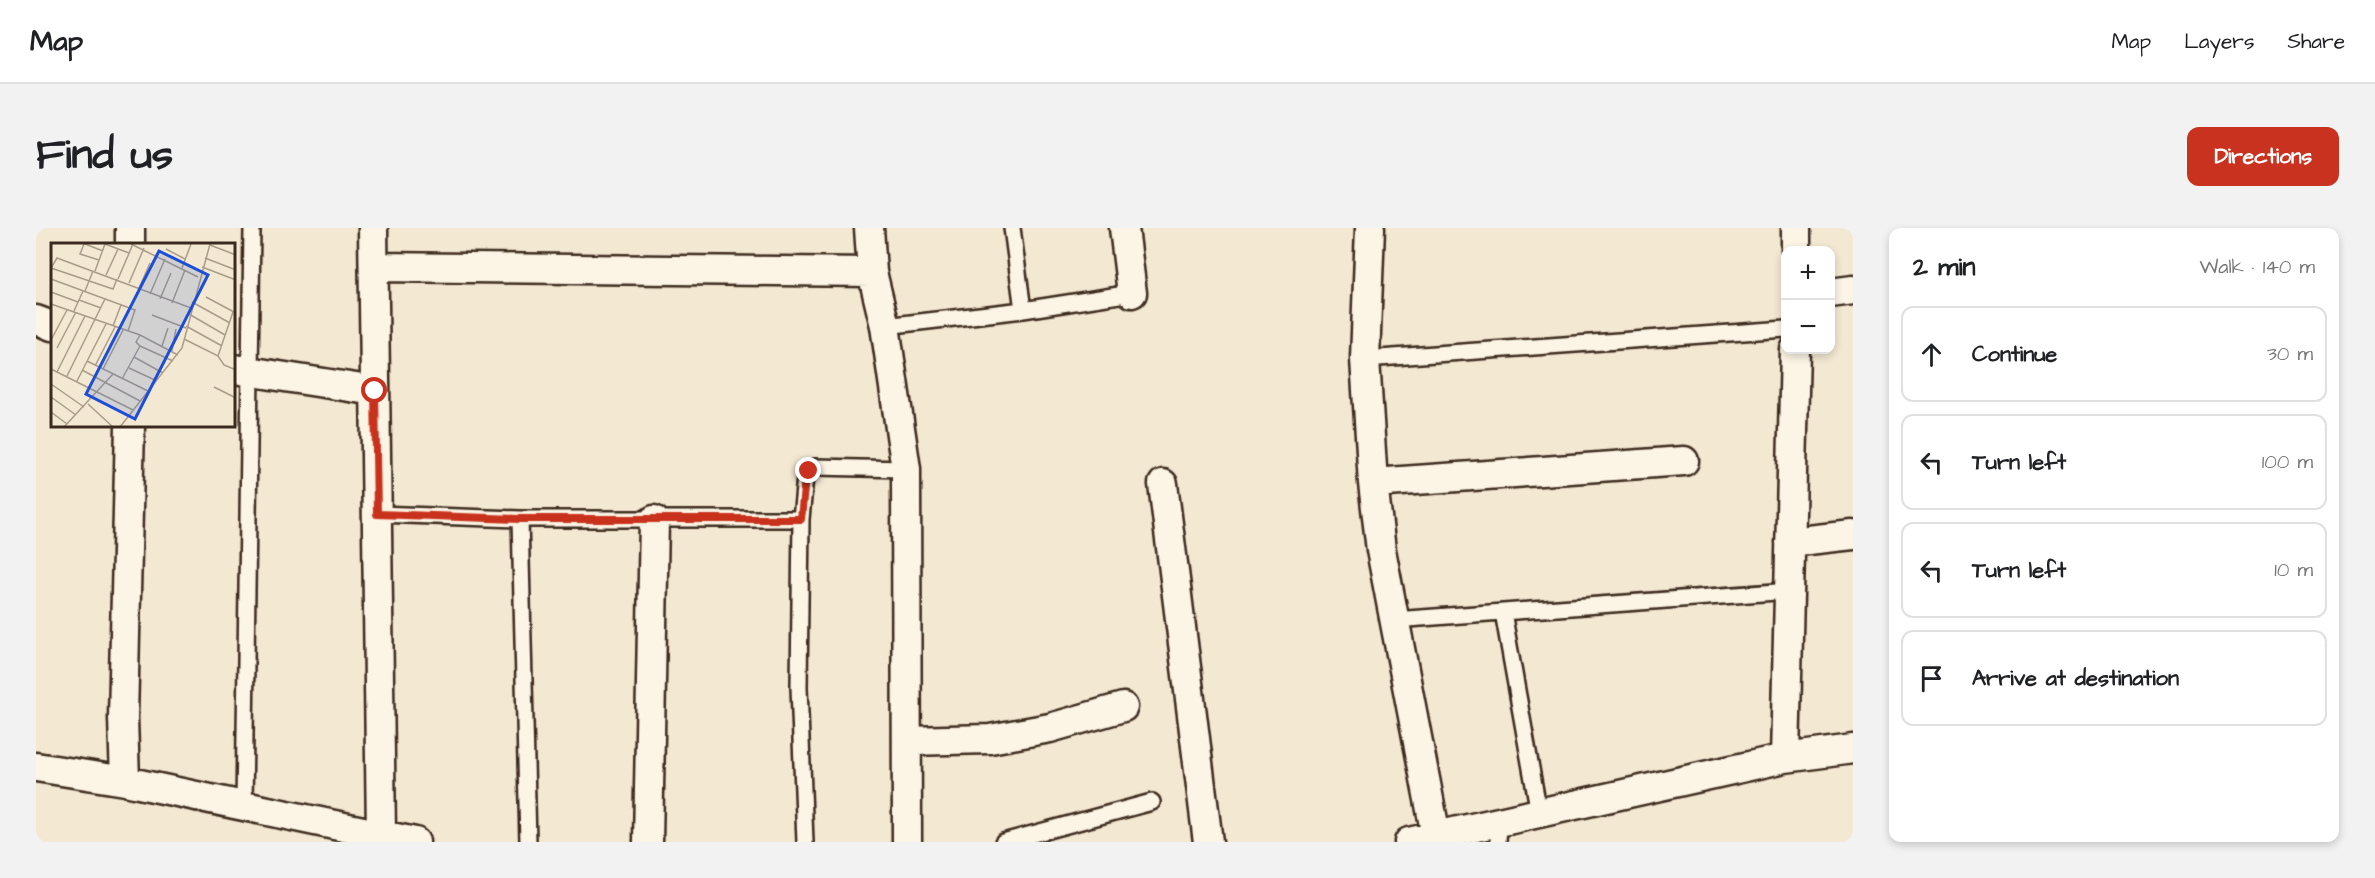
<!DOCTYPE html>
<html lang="en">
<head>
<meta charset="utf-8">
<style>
	body { margin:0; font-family:"Architects Daughter",sans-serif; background:#f2f2f2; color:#202124 }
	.controls { position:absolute; right:18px; top:18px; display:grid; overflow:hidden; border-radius:12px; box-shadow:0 3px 9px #0003 }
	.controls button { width:54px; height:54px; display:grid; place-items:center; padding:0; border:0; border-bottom:2px solid #e0e0e0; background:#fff; color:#202124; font:30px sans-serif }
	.stop { position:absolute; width:18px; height:18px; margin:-14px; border:4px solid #c8321e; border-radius:50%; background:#fff }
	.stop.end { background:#c8321e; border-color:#fff; box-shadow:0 2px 6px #0008 }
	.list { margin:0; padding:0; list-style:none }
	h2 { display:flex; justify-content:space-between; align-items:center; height:78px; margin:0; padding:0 24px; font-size:26px }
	h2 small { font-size:20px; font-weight:400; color:#757577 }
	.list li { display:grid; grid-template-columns:39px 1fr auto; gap:18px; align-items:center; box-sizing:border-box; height:96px; margin:0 12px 12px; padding:0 12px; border:2px solid #e0e0e0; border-radius:12px }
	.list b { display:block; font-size:22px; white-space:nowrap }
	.list em { font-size:20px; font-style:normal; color:#757577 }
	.icon { flex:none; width:33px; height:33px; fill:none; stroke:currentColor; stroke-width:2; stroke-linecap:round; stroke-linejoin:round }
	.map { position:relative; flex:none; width:1817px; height:614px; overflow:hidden; border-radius:12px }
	header { display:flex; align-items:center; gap:36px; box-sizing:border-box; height:84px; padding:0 30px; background:#fff; border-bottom:2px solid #e0e0e0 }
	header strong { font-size:28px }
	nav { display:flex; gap:33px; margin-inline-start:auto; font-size:21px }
	.intro { display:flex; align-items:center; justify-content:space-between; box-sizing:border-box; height:144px; padding:0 36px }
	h1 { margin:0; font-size:42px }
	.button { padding:15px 27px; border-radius:12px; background:#c8321e; color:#fff; font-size:21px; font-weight:700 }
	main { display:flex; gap:36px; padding:0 36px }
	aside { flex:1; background:#fff; border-radius:12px; box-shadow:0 3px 9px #0003 }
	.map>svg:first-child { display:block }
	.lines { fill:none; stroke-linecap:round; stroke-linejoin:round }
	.lane-casing { stroke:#3b2a1e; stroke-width:20 }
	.street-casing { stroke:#3b2a1e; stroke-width:33 }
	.lane { stroke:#fcf5e5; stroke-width:15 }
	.street { stroke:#fcf5e5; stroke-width:28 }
	.route { stroke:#c8321e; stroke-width:8 }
	.inset-road { fill:none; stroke:#a99c8a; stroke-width:1.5 }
	.view { fill:#1d4ed8; fill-opacity:0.15; stroke:#1d4ed8; stroke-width:3 }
	.inset-edge { fill:none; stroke:#3b2a1e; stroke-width:3 }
</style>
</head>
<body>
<header>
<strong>Map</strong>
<nav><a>Map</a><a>Layers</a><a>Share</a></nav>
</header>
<div class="intro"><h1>Find us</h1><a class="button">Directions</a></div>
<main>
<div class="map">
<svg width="1817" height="614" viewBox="0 0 1817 614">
	<rect width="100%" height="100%" fill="#f3e8d2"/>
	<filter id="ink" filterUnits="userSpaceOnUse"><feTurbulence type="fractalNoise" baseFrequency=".0167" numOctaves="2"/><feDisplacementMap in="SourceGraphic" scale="12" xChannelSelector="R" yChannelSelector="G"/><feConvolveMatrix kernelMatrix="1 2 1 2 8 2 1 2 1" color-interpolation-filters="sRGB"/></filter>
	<g filter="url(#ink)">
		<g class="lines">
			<defs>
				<path id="lane" d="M976,0l11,82
					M849,98l138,-16 109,-17
					M1329,131l421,-30
					M341,286l143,5h281l4,-42 10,-10 91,2
					M484,291l8,323
					M765,291l-2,168 6,155
					M1467,384l36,201
					M1358,392l395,-29
					M208,578l8,-578
					M967,614l149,-40
					M1462,614l1,-20"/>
				<path id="street" d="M94,0v16
					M337,0l8,606
					M833,0l3,44 13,54 21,143 1,373
					M1088,0l8,65
					M1334,0l-5,131 8,124 8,67 55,286
					M1760,0v22
					M338,39l498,5
					M1794,65l23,-3
					M0,92l16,6
					M198,141l141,22
					M1337,255l311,-22
					M1127,256l45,358
					M1754,314l63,-7
					M871,513l83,-2 60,-11 73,-21
					M1749,530l10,-408
					M0,539l89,14 290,61
					M89,553l-2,-63 7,-292
					M612,614l6,-322
					M1373,614l376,-84 68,-9"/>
			</defs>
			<use href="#lane" class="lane-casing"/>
			<use href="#street" class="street-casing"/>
			<use href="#lane" class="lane"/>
			<use href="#street" class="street"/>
		</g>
	</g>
	<g class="lines" filter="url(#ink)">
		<path class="route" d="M339,163l2,123 143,5h281l4,-42 4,-6"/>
	</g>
	<g transform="translate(15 15)">
		<rect width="184" height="184" fill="#f3e8d2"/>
		<path class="inset-road" d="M33,1l-4,10 19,6M34,1l18,7M54,1l24,9M80,1l67,33M159,2l26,10M115,6l19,10M154,15l31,12M151,24l34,13M0,25l6,-10 134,50M0,25l62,21 4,-10M131,25l9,-24M44,28l10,-27M55,32l12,-26M0,36l84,31 -7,21M67,36l15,-35M78,40l15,-35M88,45l11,-25M34,48l8,-20M0,49l27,10M99,51l15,-35M155,54l28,15M109,56l11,-26M28,57l22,8M141,59l38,21M121,60l13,-33M0,61l89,31 38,20M23,68l9,-20M138,71l36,21M101,72l34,13M62,83l8,-21M135,83l36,20M133,96l34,17 15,-44M0,97l16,-30M89,103l33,15M111,103l6,-18M6,105l19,-36M121,108l4,-22M167,113l6,9 12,5M83,114l29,16M36,118l61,30M44,123l20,-39M78,125l28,13M0,126l82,41M52,126l20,-39M31,127l58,31M6,129l28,-56M16,133l38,-77M71,136l18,-33 -4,-4 4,-7M26,138l29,-57M0,141l33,23M163,144l22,11M0,154l25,18M37,161l25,23M0,169l16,12M13,184l49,-53M69,184l62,-79 28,-104"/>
		<path class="view" d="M108,8l49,24 -73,144 -49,-25z"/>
		<rect width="184" height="184" class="inset-edge"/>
	</g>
</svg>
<div class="controls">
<button>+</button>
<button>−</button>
</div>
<div class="stop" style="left:339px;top:163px"></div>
<div class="stop end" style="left:773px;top:243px"></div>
</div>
<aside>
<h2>2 min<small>Walk · 140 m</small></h2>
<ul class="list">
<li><svg class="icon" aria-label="ahead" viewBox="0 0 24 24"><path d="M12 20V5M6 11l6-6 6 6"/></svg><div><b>Continue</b></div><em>30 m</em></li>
<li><svg class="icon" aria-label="left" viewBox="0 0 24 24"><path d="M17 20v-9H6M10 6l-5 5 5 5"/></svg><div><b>Turn left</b></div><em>100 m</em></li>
<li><svg class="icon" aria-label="left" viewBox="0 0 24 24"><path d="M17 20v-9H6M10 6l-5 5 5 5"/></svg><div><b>Turn left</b></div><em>10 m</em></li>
<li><svg class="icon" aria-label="arrive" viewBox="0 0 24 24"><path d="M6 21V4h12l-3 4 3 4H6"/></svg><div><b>Arrive at destination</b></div></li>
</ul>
</aside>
</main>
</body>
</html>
